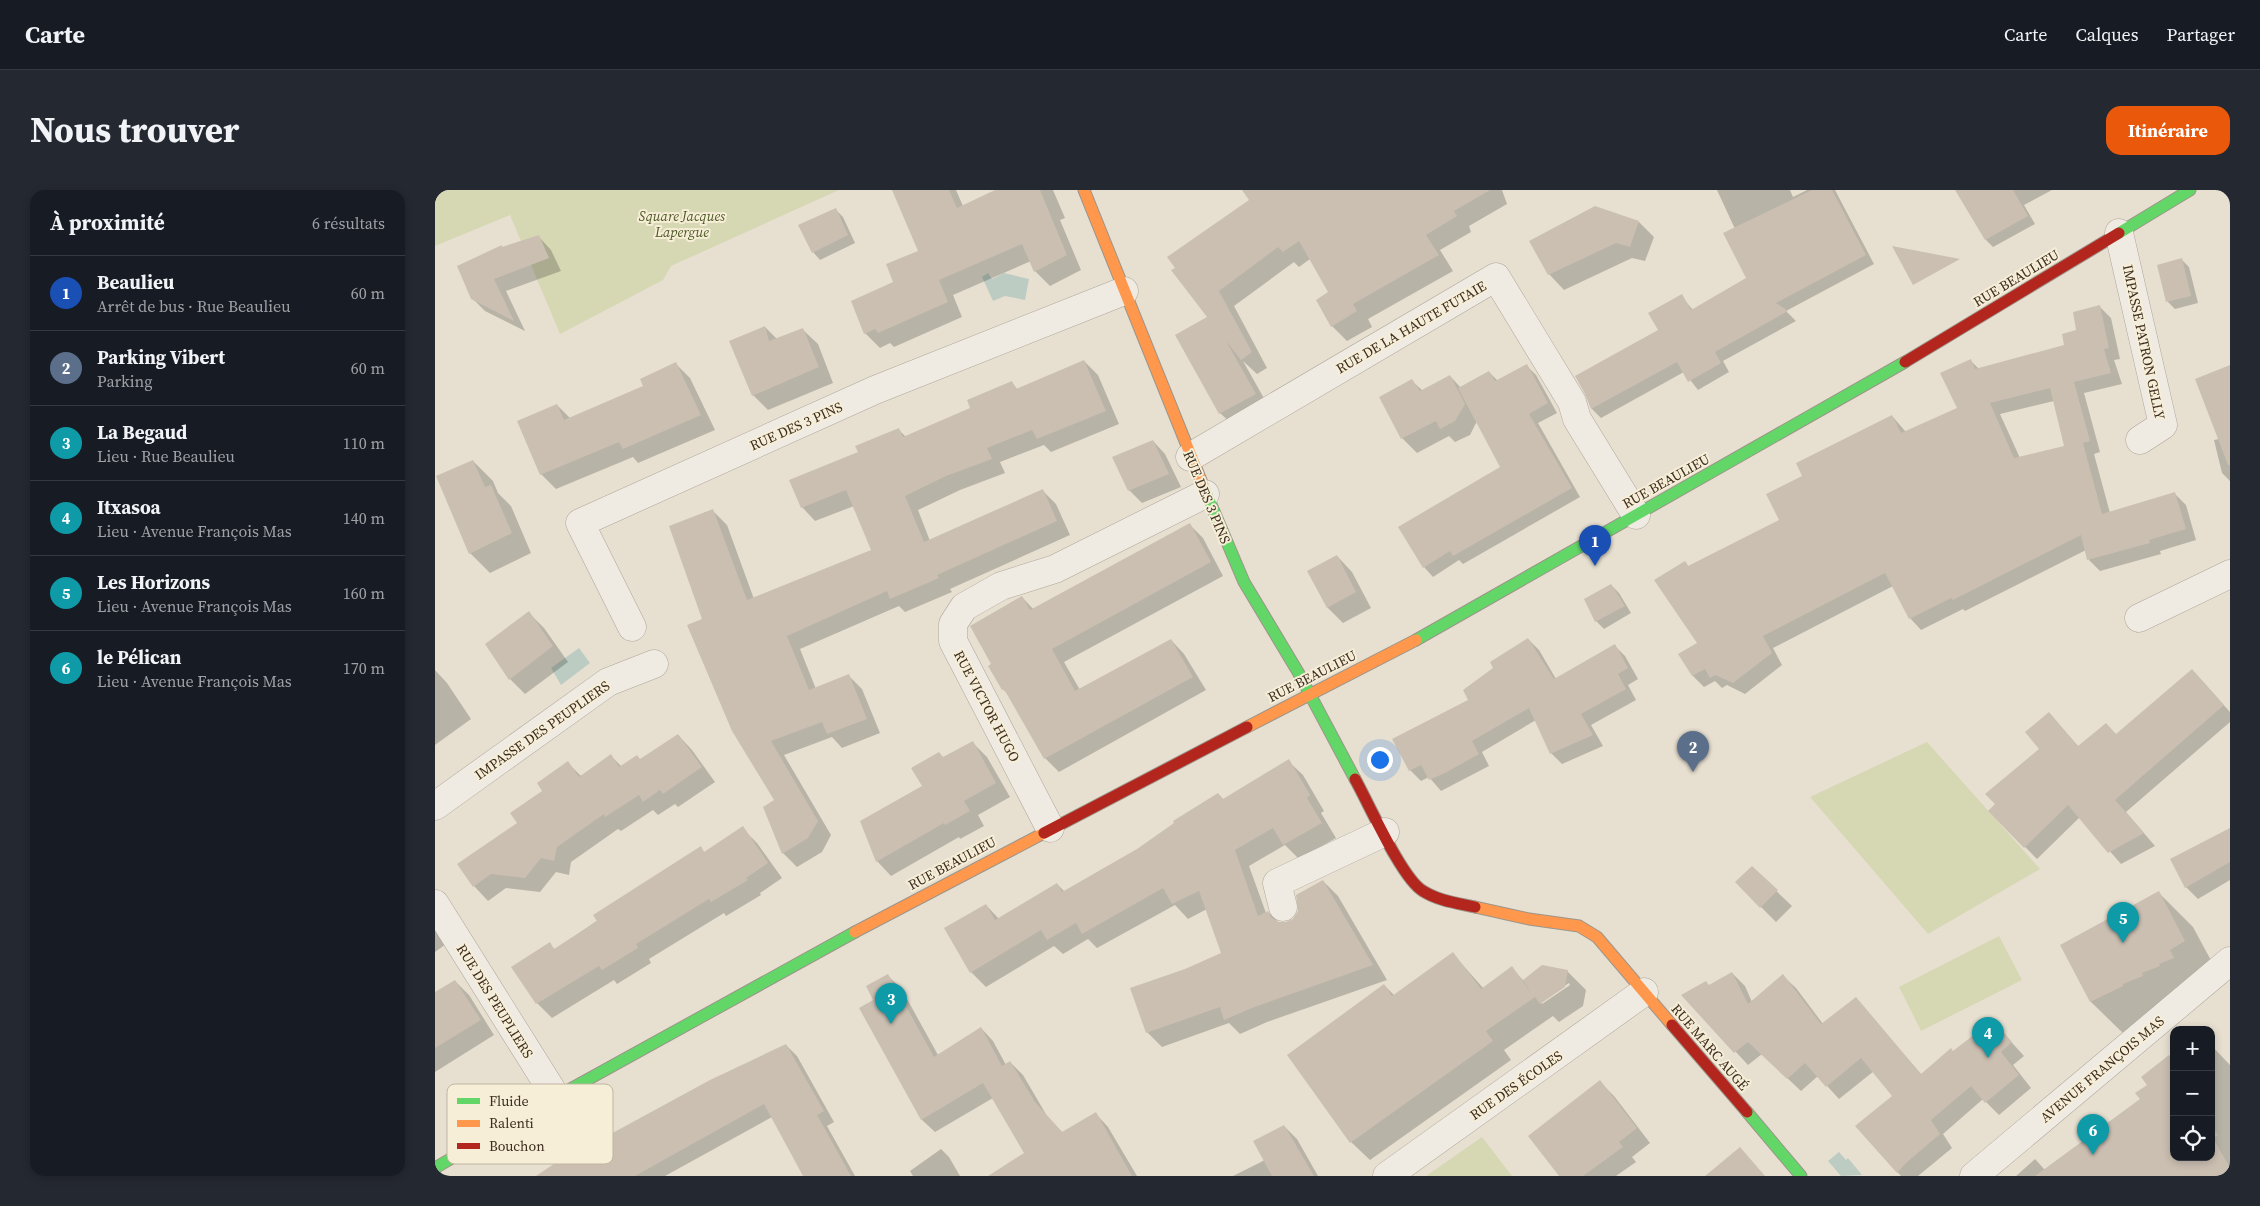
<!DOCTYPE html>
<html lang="fr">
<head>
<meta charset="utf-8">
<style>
	body { margin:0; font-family:"Source Serif 4",serif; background:#242831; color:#f1f3f6 }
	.controls { position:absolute; right:15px; bottom:15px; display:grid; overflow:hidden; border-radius:10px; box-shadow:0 2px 8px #0003 }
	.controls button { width:45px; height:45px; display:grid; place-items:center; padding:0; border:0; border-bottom:1px solid #363941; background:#171b24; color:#f1f3f6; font:25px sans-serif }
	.you { position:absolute; left:944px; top:569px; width:18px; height:18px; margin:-12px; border:4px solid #fff; border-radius:50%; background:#1a73e8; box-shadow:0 0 0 8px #1a73e833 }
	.badge { display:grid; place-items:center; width:32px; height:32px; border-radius:50%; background:#ea580c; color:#fff; font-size:16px; font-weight:700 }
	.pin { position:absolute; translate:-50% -41px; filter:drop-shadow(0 1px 2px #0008) }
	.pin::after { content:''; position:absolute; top:26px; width:18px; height:15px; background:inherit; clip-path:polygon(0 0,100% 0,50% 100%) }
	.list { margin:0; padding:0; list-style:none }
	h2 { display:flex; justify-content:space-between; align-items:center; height:65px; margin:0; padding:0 20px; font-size:21px }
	h2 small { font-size:16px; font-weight:400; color:#9ea1a6 }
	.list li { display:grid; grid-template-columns:32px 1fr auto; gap:15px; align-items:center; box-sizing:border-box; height:75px; padding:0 20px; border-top:1px solid #363941 }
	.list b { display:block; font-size:19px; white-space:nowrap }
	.list p { margin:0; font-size:16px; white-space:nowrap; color:#9ea1a6 }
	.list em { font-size:16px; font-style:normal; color:#9ea1a6 }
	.icon { flex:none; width:28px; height:28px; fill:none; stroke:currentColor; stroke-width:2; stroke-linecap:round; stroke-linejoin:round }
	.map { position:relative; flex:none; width:1795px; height:986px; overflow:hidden; border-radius:15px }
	header { display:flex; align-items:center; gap:30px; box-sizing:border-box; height:70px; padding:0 25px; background:#171b24; border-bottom:1px solid #363941 }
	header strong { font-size:24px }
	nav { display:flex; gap:28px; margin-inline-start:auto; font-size:18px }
	.intro { display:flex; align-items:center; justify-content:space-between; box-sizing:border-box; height:120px; padding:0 30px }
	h1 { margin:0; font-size:35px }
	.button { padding:12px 22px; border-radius:15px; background:#ea580c; color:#fff; font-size:18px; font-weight:700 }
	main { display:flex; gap:30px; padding:0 30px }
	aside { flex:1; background:#171b24; border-radius:15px; box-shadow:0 2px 8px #0003 }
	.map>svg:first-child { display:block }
	.green { fill:#d6d7b3 }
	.water { fill:#bcccc2 }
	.shadow { fill:#0003; fill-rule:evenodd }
	.building { fill:#cbbfb2; fill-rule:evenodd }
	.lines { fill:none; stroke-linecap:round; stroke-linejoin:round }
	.street-casing { stroke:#ada599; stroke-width:29 }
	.fast-casing { stroke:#9c958a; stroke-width:13 }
	.slow-casing { stroke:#9c958a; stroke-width:13 }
	.jam-casing { stroke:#9c958a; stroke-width:13 }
	.street { stroke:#efebe3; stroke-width:28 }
	.fast { stroke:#63d668; stroke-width:11 }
	.slow { stroke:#ff974d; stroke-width:11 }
	.jam { stroke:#b3261e; stroke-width:11 }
	.labels { text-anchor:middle; stroke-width:4; stroke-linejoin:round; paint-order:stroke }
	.park-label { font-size:14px; font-style:italic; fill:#4d5a26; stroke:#f7eed8 }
	.street-label { font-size:14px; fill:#3d2e20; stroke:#f7eed8 }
	.key { fill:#f7eed8; stroke:#bfb4a1; stroke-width:1 }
	.key-label { font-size:14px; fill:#3d2e20 }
</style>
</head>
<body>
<header>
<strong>Carte</strong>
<nav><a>Carte</a><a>Calques</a><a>Partager</a></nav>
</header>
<div class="intro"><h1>Nous trouver</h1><a class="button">Itinéraire</a></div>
<main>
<aside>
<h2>À proximité<small>6 résultats</small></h2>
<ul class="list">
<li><span class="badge" style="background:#1a4fb4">1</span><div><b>Beaulieu</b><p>Arrêt de bus · Rue Beaulieu</p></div><em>60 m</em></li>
<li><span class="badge" style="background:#5c6f8a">2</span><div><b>Parking Vibert</b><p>Parking</p></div><em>60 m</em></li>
<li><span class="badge" style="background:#0f9aa8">3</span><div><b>La Begaud</b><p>Lieu · Rue Beaulieu</p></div><em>110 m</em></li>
<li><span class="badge" style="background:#0f9aa8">4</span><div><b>Itxasoa</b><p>Lieu · Avenue François Mas</p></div><em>140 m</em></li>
<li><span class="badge" style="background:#0f9aa8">5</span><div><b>Les Horizons</b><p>Lieu · Avenue François Mas</p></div><em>160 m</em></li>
<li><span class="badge" style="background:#0f9aa8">6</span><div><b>le Pélican</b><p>Lieu · Avenue François Mas</p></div><em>170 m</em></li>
</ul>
</aside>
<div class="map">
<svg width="1795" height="986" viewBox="0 0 1795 986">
	<rect width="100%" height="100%" fill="#e7e0d1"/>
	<path class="green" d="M0,0h404l-168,76 -8,14 -103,54 -50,-119 -75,31z
		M1492,552l113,127 -112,65 -118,-137z
		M1564,746l23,44 -101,51 -22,-44z
		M1047,947l30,39h-86z"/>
	<path class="water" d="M553,83l4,6 12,-6 25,6 -4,21 -20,-4 -12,5 -11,-24z
		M144,458l11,15 -29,22 -10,-17z
		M1404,962l7,8 2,-2 14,17 -21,1 -13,-15z"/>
	<path class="shadow" d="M458,0h63l7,16 35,-16h55l12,28 -5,2 21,50 -31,16 -15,-15 -4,-10 -78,34 9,22 -68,30 -4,-4 -10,5 -15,-15 30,-50 25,-31z
		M836,0h231l5,14 -38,22 2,6 -31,18 13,21 -85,48 4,8 -25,14 -15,-15 -2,-33 -20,-34 -11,8 -5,-5 -60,44 33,62 -10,6 -14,-13 27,48 -34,19 -16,-15 -44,-78 33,-18 -37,-46z
		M1282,0h73l3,7 14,-7h28l39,74 -88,47 10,10 -73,40 6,11 -31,18 -14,-18 -83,46 -9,-9 -5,-15 73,-64 21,-34 12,14 55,-31 -13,-50z
		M1521,0h96l-28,15 11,19 -42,23 -7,-7z
		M400,19l8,8 12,26 -35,17 -7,-8z
		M1204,32l15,15 -9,24 -13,-3 -68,32 -15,-16z
		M104,47l12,13 10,21 -55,20 19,40 -40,-20 -13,-13 31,-50z
		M1746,69l8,8 9,36 -23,6 -7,-7 -9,-36z
		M1664,116l12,12 9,41 -6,1 8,24 -38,9 16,59 -6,2 16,59 64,-20 12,12 10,35 -36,11 1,3 -61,17 -11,-11 -3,-10 -121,61 -2,-2 -42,21 -11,-12 -17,-32 -120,62 9,17 -37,29 -18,-9 -5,3 -7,-7 -11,6 -11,-11 -13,-22 18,-11 -13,-81 4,5 92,-46 22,-45 89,-60 14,16 53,-24 12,-47 8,8 87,-23zM1619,211l11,46 -45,11 -20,-44z
		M330,137l12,12 25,-10 16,15 15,39 -65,27 -15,-15z
		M649,171l14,14 21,49 -68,28 -7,-7 -44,17 5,11 -45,17 -42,20 12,31 112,-51 14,14 14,31 -120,54 2,3 -47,20 -6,-6 -99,43 16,40 32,-14 14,14 18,44 -38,15 -10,-11 -48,18 47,80 -9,17 -25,15 -14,-14 -7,-52 -73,-181 10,-109 14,14 27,74 118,-48 -18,-45 -39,15 -13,-14 57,-54 40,-23 7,7 66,-29 40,-25 6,7z
		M241,174l14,14 25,52 -77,33 -5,-6 -77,32 -15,-15 16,-69 14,14 74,-32z
		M1092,176l9,9 21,38 -19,10 42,74 -117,67 -4,-4 -26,17 -9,-10 77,-99 -24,-47 -7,14 -15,7 -6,-6 -32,17 -15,-15 -21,-41 31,-16 11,10 27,-15 11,12 28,-16 9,9z
		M1795,177v114l-8,-8 -8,-33 5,-1z
		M718,251l12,13 16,33 -39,16 -13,-13 -15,-32z
		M38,271l20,20 5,12 13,13 20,47 -41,20 -20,-20z
		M754,334l14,14 20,38 -159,86 16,28 91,-50 13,14 22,36 -147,82 -14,-14 -34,-60 -8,-9 -11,-25 30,-67 12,13z
		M902,366l15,16 19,36 -28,15 -15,-15 -19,-36z
		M1176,395l8,8 12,20 -27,16 -8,-8z
		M94,423l15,15 24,34 -43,32 -15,-15z
		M1093,449l11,11 17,29 58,-34 11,11 13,23 -10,6 8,15 -45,25 12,21 -41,18 -11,-11 -15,-33 -54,32 7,14 -48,25 -12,-14 -8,4 -11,-11 85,-102z
		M0,480l12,13 24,36 -36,26z
		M1769,493l26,29v10l-104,90 29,34 -34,18 -41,-47 -43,42 -47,-48 51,-62 8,-35 30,33 38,-12z
		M243,545l14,15 23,32 -37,25 -3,-3 -17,11 -5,-5 -32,21 -3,-2 -47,33 -2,13 -13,-3 -16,20 -34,-4 -18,13 -14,-15 45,-63 49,-60 13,13 30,-20 11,11 19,-7z
		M538,553l14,14 23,40 -32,18 6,11 -24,13 -1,-2 -68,39 -14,-15 46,-75 21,-28z
		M853,571l15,14 21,36 -3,2 15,25 -37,21 -14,-14 -36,21 17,47 2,-1 11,11h8l7,-4 29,-38 15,15 49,84 -120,42 -27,12 -11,-11 -67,24 -15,-15 76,-78 -16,-45 -19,10 -13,-14 -78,43 -9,-9 -25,15 -9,-8 -68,41 -15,-15 15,-67 13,14 58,-35 8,8 73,-42 80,-56 6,6z
		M307,638l15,15 25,35 -22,15 1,2 -35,21 -2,-3 -75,46 2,4 -34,21 -3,-4 -62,38 -15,-15 13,-59 5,6 146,-102 4,5z
		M1795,640v50l-32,19 -12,-12z
		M1317,678l40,38 -16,16 -39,-39z
		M1723,702l35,35 27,50 -93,60 -36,-35 -29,-57z
		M0,736l11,18 -11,8z
		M1018,764l31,35 27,-21 13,13 43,-10 19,19 -3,16 -24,16 -6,-6 -49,34 7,10 -141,100 -19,-18 33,-157 11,11zM1134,793l1,2 -28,19v-3z
		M1297,783l13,13 7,16 31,-26 13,12 27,36 32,-25 67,76 31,-23 52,-17 19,21 -11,9 18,23 -32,27 -16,-16 -40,35 9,14 -34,28h-17l-44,-50 37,-30 -20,-25 -35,28 -21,-23 -17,15 -39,-37 -14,11 -65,-70 26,-8z
		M453,786l13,12 37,67 43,-27 12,13 13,24 4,-3 13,13 24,41 16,17 33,-19 12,13 29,49h-147l35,-22 -32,-56 -58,34 -13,-12 -61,-112 14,-7z
		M20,791l14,14 25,40 -59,37v-79z
		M351,855l11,11 37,66 -7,4 28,50h-50l-33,-59 -107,59h-127l55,-37 4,4z
		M1776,855l19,20v111h-214l19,-17 10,11 97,-71 6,-14 -5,-8 31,-23v103h37z
		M1165,892l14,14 36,47 -18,14 4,5 -20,14h-56z
		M849,936l13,13 21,37h-85l32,-16z
		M506,959l8,8 11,19h-47l-3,-5z"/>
	<path class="building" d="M457,0h57l8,18 38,-18h45l27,65 -33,17 -12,-28 -83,36 9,22 -70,31 -3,-4 -11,5 -13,-33 42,-19 -7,-18 32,-13z
		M807,0h248l-36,21 3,5 -31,19 13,20 -86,49 4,7 -26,16 -15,-27 12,-8 -29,-51 -16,11 -5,-5 -59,44 33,61 -11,8 -15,-19 30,53 -37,20 -44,-79 32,-18 -36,-47 4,-2 -8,-11 82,-57z
		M1377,0h20l34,65 -90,48 12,8 -73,41 6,11 -33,19 -11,-20 -86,47 -6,-15 -10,-18 83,-46 -10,-17 34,-19 9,16 55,-32 -23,-45z
		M1520,0h58l15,26 -43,24z
		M1160,16l44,15 -9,26 -14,-4 -68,32 -19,-34z
		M401,18l12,27 -36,18 -14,-28z
		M104,45l10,23 -55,21 20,42 -43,-22 -14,-33 45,-21v2z
		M1457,56l68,13 -47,26z
		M1747,68l9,38 -25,6 -9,-37z
		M1665,115l9,43 -5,1 7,24 -37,9 16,59 -7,2 19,71 73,-22 11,37 -37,11 1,3 -63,17 -6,-25 -128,65 -2,-2 -42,21 -24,-46 -122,63 9,17 -39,30 -18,-8 -5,3 -5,-9 -13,7 -14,-22 19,-11 -43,-63 31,-19 3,5 91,-46 -13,-26 36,-18 -6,-13 96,-48 9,18 56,-25 -17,-35 31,-14 4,10 89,-24 -2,-11 14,-4 -3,-18zM1615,198l14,58 -50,12 -24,-55z
		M330,136l4,15 34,-13 16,39 -67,29 -23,-55z
		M649,170l22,51 -69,28 -5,-9 -45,18 5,11 -46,17 -41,20 19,46 119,-53 14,32 -120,54 2,3 -49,21 -3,-8 -100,45 22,54 40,-16 18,45 -40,15 -5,-12 -51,19 47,80 -10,17 -26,16 -19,-47 11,-7 -42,-69 -45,-106 15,-6 -33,-93 44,-17 34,91 124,-50 -25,-60 -45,18 -12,-28 69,-28 -3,-6 44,-18 4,9 67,-29 -3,-8 45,-19 4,8z
		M241,172l25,53 -78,34 -4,-7 -79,33 -23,-54 40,-17 7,16 79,-34 -3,-7z
		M1092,174l21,39 -19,11 43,74 -119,68 -3,-5 -27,17 -25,-41 102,-60 -42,-79 31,-17 6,10z
		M1795,175v100h-2l-33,-86z
		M1015,185l15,29 -10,17 -15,8 -4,-8 -35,18 -22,-42 33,-18 8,12z
		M718,250l16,34 -41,17 -16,-34z
		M38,270l12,27 6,-2 21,48 -43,21 -33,-78z
		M755,333l21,39 -159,87 23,42 96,-52 22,38 -149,82 -40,-70 -2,1 -14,-24 3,-2 -21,-38 52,-30 8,14z
		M902,365l19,37 -29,16 -20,-37z
		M1176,394l14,22 -30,16 -11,-23z
		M94,421l24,35 -44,34 -24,-36z
		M1093,448l26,41 61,-35 13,24 -10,6 8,15 -45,25 12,21 -43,19 -21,-46 -57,33 7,13 -34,19 -16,7 -8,-15 -12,6 -17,-32 76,-39 -5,-10 30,-22 -3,-6z
		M1757,479l32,36 -109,95 29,33 -36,20 -40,-48 -44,43 -36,-37 7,-7 -10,-10 54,-45 -14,-17 24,-20 29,34 28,-23 10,11z
		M243,544l24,33 -39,27 -3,-4 -17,12 -4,-7 -34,22 -1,-3 -47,33 -3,14 -13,-3 -16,20 -34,-4 -18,13 -16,-23 60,-41 -7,-10 32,-22 -5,-8 31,-22 11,16 32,-23 8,13 18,-12 3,4z
		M538,551l23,42 -32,18 6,10 -25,14 -1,-2 -68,39 -16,-41 62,-35 -11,-18 28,-16 4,5z
		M854,569l21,36 -3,3 15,25 -39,22 -10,-17 -38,22 23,66 10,-5 3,6 7,5h8l7,-3 5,-8 -2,-16 27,-15 50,85 -121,43 -28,12 -4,-13 -74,26 -16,-45 55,-19 36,-16 -22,-62 -27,13 -9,-16 -81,46 -6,-11 -29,17 -6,-10 -71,43 -26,-45 42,-24 9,16 62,-37 5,9 75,-43 37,-26 -1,-2 45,-28 5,6z
		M308,636l25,37 -22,15 2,2 -37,22 -2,-3 -73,45 2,4 -36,22 -3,-4 -63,38 -25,-37 39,-25 4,7 43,-28 -4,-6 108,-69 3,6z
		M1795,638v34l-45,26 -15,-29z
		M1317,676l26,24 -18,18 -25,-26z
		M1724,701l26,50 -15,9 4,8 -15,6 1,2 -18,7 1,3 -20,8v2l-33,16 -30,-57z
		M1018,762l28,37 31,-23 20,28 -9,-14 19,-15 26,5 -3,17 -25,17 -5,-7 -49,34 7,10 -143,102 -63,-88 97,-71 8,12z
		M1297,782l16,32 35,-30 38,50 35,-27 65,77 30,-26 2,3 40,-31 19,22 -11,10 18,23 -34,28 -14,-17 -40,34 9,14 -33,28 -10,11 -42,-47 37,-30 -31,-38 -35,29 -21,-24 -18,16 -39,-37 -14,11 -53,-58 25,-14 3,4z
		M453,784l46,83 47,-30 21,39 8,-5 25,41 27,30 34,-20 36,64h-144l36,-23 -41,-70 -62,37 -62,-112 14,-8 -7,-14z
		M20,790l26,40 -46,28v-56z
		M351,854l38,67 -7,4 34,61h-48l-39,-72 -129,72h-99l58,-39 2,5 114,-62z
		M1734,865l5,8v94h37v-32l7,10 -5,3 17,30v8h-195l105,-77 -5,-6 12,-8 -6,-8z
		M1165,890l37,48 -18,14 4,5 -40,29h-24l-31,-40z
		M849,935l30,51h-42l-19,-35z
		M1305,957l25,29h-60z"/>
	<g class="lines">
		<defs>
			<path id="street" d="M1684,43l44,192 -23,15
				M755,267l306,-180 76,125 5,17 59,96
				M1704,428l91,-44
				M197,437l-52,-104 295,-133 249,-99
				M0,616l173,-124 46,-18
				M615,638l-97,-187v-17l11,-17 37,-21 54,-17 150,-75
				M0,714l121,193
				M848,717l-6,-24 108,-51
				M952,986l257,-184
				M1539,986l256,-215"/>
			<path id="fast" d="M1684,43l71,-43
				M769,298l40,94 54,90 57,107
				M981,450l489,-278
				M1312,922l54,64
				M0,978l121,-71 299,-165"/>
			<path id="slow" d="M649,0l120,298
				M812,537l169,-87
				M1040,717l54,12 50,7 18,11 75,88
				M420,742l189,-99"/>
			<path id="jam" d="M1470,172l214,-129
				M920,589c14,25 47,100 68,112 16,10 34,12 52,16
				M609,643l203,-106
				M1237,835l75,87"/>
		</defs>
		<use href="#street" class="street-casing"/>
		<use href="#fast" class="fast-casing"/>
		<use href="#slow" class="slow-casing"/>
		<use href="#jam" class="jam-casing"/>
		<use href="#street" class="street"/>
		<use href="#fast" class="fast"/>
		<use href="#slow" class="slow"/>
		<use href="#jam" class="jam"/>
	</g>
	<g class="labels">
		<g class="park-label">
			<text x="247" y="31">Square Jacques<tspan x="247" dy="16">Lapergue</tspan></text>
		</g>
		<g class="street-label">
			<text transform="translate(1581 88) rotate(-31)" y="5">RUE BEAULIEU</text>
			<text transform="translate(976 137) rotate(-30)" y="5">RUE DE LA HAUTE FUTAIE</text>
			<text transform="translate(1709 152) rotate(78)" y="5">IMPASSE PATRON GELLY</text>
			<text transform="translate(361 236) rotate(-24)" y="5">RUE DES 3 PINS</text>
			<text transform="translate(1231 291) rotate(-29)" y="5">RUE BEAULIEU</text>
			<text transform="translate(772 307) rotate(67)" y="5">RUE DES 3 PINS</text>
			<text transform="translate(877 486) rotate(-27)" y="5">RUE BEAULIEU</text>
			<text transform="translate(552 516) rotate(62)" y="5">RUE VICTOR HUGO</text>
			<text transform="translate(107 540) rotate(-35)" y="5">IMPASSE DES PEUPLIERS</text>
			<text transform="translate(517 673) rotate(-28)" y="5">RUE BEAULIEU</text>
			<text transform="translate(60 811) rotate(58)" y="5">RUE DES PEUPLIERS</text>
			<text transform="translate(1275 857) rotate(49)" y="5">RUE MARC AUGÉ</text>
			<text transform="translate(1667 879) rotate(-40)" y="5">AVENUE FRANÇOIS MAS</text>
			<text transform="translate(1081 895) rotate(-35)" y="5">RUE DES ÉCOLES</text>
		</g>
	</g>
	<rect x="12" y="894" width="166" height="80" rx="8" class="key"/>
	<rect x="22" y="908" width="23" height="6" fill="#63d668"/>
	<rect x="22" y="930" width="23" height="7" fill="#ff974d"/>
	<rect x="22" y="953" width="23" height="6" fill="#b3261e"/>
	<g class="key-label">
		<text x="54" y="916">Fluide</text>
		<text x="54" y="938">Ralenti</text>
		<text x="54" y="961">Bouchon</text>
	</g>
</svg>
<div class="controls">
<button>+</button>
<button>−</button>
<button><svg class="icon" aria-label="locate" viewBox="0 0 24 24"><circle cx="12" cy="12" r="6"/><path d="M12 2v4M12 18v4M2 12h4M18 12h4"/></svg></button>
</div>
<div class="you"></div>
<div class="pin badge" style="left:1160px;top:376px;background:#1a4fb4">1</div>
<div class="pin badge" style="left:1258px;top:582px;background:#5c6f8a">2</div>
<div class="pin badge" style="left:456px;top:834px;background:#0f9aa8">3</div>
<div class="pin badge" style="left:1553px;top:868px;background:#0f9aa8">4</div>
<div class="pin badge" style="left:1688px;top:753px;background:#0f9aa8">5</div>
<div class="pin badge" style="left:1658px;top:965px;background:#0f9aa8">6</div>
</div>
</main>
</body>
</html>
